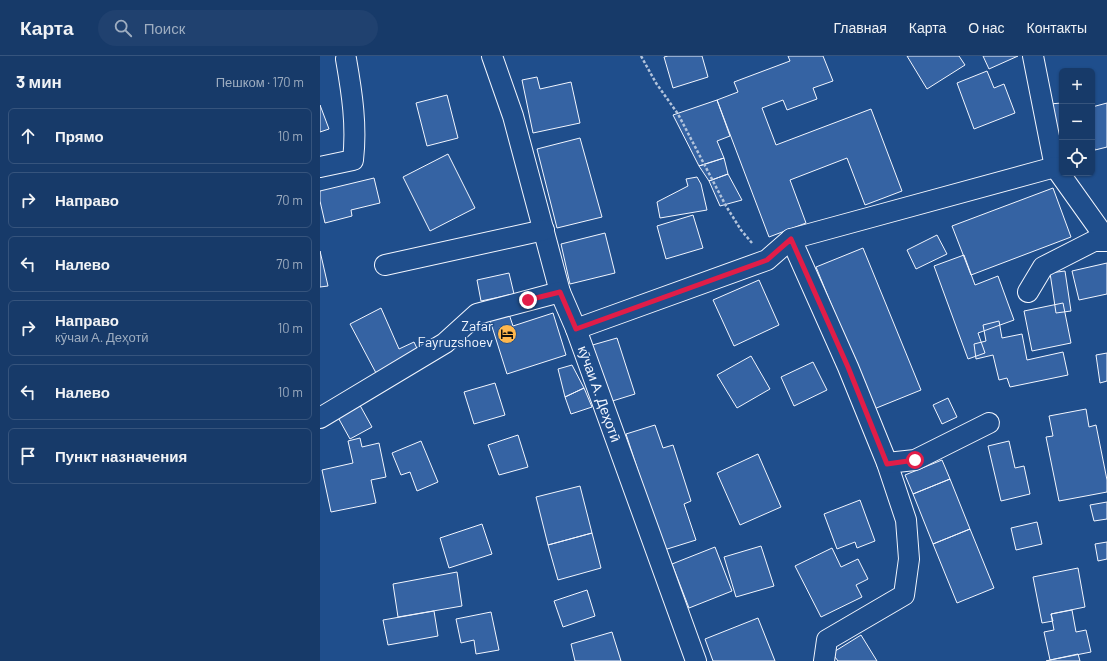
<!DOCTYPE html>
<html lang="ru">
<head>
<meta charset="utf-8">
<style>
	body { margin:0; font-family:Barlow,sans-serif; background:#20416f; color:#f1f3f6 }
	.controls { position:absolute; right:12px; top:12px; display:grid; overflow:hidden; border-radius:6px; box-shadow:0 1px 3px #0004 }
	.controls button { width:36px; height:36px; display:grid; place-items:center; padding:0; border:0; border-bottom:1px solid #36547d; background:#173a69; color:#f1f3f6; font:20px sans-serif }
	.stop { position:absolute; width:12px; height:12px; margin:-9px; border:3px solid #e11d48; border-radius:50%; background:#fff }
	.stop.end { background:#e11d48; border-color:#fff; box-shadow:0 1px 4px #0008 }
	.list { margin:0; padding:0; list-style:none }
	h2 { display:flex; justify-content:space-between; align-items:center; height:52px; margin:0; padding:0 16px; font-size:17px }
	h2 small { font-size:13px; font-weight:400; color:#9eadc0 }
	.list li { display:grid; grid-template-columns:26px 1fr auto; gap:12px; align-items:center; box-sizing:border-box; height:56px; margin:0 8px 8px; padding:0 8px; border:1px solid #36547d; border-radius:6px }
	.list b { display:block; font-size:15px; white-space:nowrap }
	.list p { margin:0; font-size:13px; white-space:nowrap; color:#9eadc0 }
	.list em { font-size:13px; font-style:normal; color:#9eadc0 }
	.icon { flex:none; width:22px; height:22px; fill:none; stroke:currentColor; stroke-width:2; stroke-linecap:round; stroke-linejoin:round }
	.map { position:relative; flex:none; width:787px; height:605px; overflow:hidden }
	header { display:flex; align-items:center; gap:24px; box-sizing:border-box; height:56px; padding:0 20px; background:#173a69; border-bottom:1px solid #36547d }
	header strong { font-size:19px }
	nav { display:flex; gap:22px; margin-inline-start:auto; font-size:14px }
	.search { width:280px; height:36px; background:#20416f; display:flex; align-items:center; gap:10px; box-sizing:border-box; padding:0 14px; border-radius:22px; color:#9eadc0; font-size:15px }
	main { display:flex }
	aside { flex:1; background:#173a69 }
	.map>svg:first-child { display:block }
	.building { fill:#3563a3; stroke:#f2f6ff }
	.lines { fill:none; stroke-linecap:round; stroke-linejoin:round }
	.minor-casing { stroke:#f2f6ff; stroke-width:22 }
	.path { stroke:#b3c4dc; stroke-width:2.5; stroke-dasharray:3 2; stroke-linecap:butt }
	.minor { stroke:#1f4e8c; stroke-width:20 }
	.route { stroke:#e11d48; stroke-width:5 }
	.labels { text-anchor:middle; stroke-width:3; stroke-linejoin:round; paint-order:stroke }
	.poi-label { font-size:14px; fill:#f2f6ff; stroke:#1f4e8c; text-anchor:end }
	.street-label { font-size:14px; fill:#f2f6ff; stroke:#1f4e8c }
</style>
</head>
<body>
<header>
<strong>Карта</strong>
<div class="search"><svg class="icon" aria-label="search" viewBox="0 0 24 24"><circle cx="10" cy="10" r="6"/><path d="M15 15l6 6"/></svg>Поиск</div>
<nav><a>Главная</a><a>Карта</a><a>О нас</a><a>Контакты</a></nav>
</header>
<main>
<aside>
<h2>3 мин<small>Пешком · 170 m</small></h2>
<ul class="list">
<li><svg class="icon" aria-label="ahead" viewBox="0 0 24 24"><path d="M12 20V5M6 11l6-6 6 6"/></svg><div><b>Прямо</b></div><em>10 m</em></li>
<li><svg class="icon" aria-label="right" viewBox="0 0 24 24"><path d="M7 20v-9h11M14 6l5 5-5 5"/></svg><div><b>Направо</b></div><em>70 m</em></li>
<li><svg class="icon" aria-label="left" viewBox="0 0 24 24"><path d="M17 20v-9H6M10 6l-5 5 5 5"/></svg><div><b>Налево</b></div><em>70 m</em></li>
<li><svg class="icon" aria-label="right" viewBox="0 0 24 24"><path d="M7 20v-9h11M14 6l5 5-5 5"/></svg><div><b>Направо</b><p>кӯчаи А. Деҳотӣ</p></div><em>10 m</em></li>
<li><svg class="icon" aria-label="left" viewBox="0 0 24 24"><path d="M17 20v-9H6M10 6l-5 5 5 5"/></svg><div><b>Налево</b></div><em>10 m</em></li>
<li><svg class="icon" aria-label="arrive" viewBox="0 0 24 24"><path d="M6 21V4h12l-3 4 3 4H6"/></svg><div><b>Пункт назначения</b></div></li>
</ul>
</aside>
<div class="map">
<svg width="787" height="605" viewBox="0 0 787 605">
	<rect width="100%" height="100%" fill="#1f4e8c"/>
	<path class="building" d="M348,0h34l6,21 -35,11 -9,-31z
		M468,0h35l10,25 -20,7 4,11 -30,11 -4,-10 -21,8 14,37 95,-36 31,82 -37,14 -18,-47 -57,22 16,43 -37,14 -52,-137 21,-8 -4,-10 56,-21z
		M587,0h52l6,9 -38,24z
		M663,0h35l-29,13z
		M667,15l7,17 10,-4 11,29 -41,16 -17,-46z
		M217,21l3,12 31,-7 9,41 -47,10 -11,-53z
		M127,39l11,43 -31,8 -11,-43z
		M397,44l13,36 -13,5 7,17 -25,8 -26,-51z
		M742,47v32l-9,1 -4,-32z
		M787,47v44l-12,3 -3,-14v-29z
		M0,49l9,24 -9,3z
		M260,82l22,79 -45,11 -20,-79z
		M128,98l27,54 -45,23 -27,-54z
		M404,102l4,16 -19,7 -10,-15z
		M408,118l14,26 -22,6 -11,-25z
		M377,121l4,7 6,26 -47,8 -3,-16 31,-16 -2,-7z
		M54,122l6,25 -29,7 1,6 -27,7 -5,-22v-10z
		M733,132l18,49 -100,38 -19,-49z
		M373,159l10,33 -37,11 -9,-33z
		M285,177l10,40 -45,11 -9,-40z
		M617,179l10,19 -31,15 -9,-19z
		M543,192l58,142 -47,19 -58,-142z
		M0,195l8,35 -8,1z
		M644,199l11,30 23,-9 16,44 -36,13 7,20 -17,6 -34,-93z
		M787,207v31l-28,6 -7,-29z
		M745,215l6,40 -15,2 -6,-40z
		M189,217l5,21 -33,7 -4,-21z
		M439,224l20,45 -45,21 -21,-46z
		M743,247l8,40 -39,8 -8,-40z
		M61,252l18,41 15,-7 7,15 -45,16 -26,-49z
		M187,252l6,18 40,-13 13,42 -59,19 -19,-60z
		M679,265l3,17 20,-4 5,26 36,-8 5,23 -58,12 -3,-9 -8,2 -6,-25 -17,4 -2,-15 12,-3 -3,-16z
		M297,282l18,56 -29,9 -17,-57z
		M787,297v28l-7,2 -4,-28z
		M431,300l19,33 -33,19 -20,-33z
		M493,306l14,28 -33,16 -13,-29z
		M252,309l12,23 -19,9 -7,-28z
		M175,327l10,32 -31,9 -10,-32z
		M264,332l8,19 -21,7 -6,-17z
		M628,342l9,19 -15,7 -9,-19z
		M37,344l15,27 -22,12 -15,-27z
		M766,353l3,18 7,-2 11,55v12l-48,9 -13,-64 7,-1 -4,-20z
		M335,369l8,23 10,-3 18,56 -7,3 12,36 -32,10 -38,-116z
		M198,379l10,32 -29,8 -11,-30z
		M40,382l2,9 17,-4 7,34 -15,3 5,23 -45,9 -9,-42 31,-7 -5,-22z
		M101,385l17,41 -21,9 -7,-19 -9,3 -9,-22z
		M689,385l6,27 9,-2 6,28 -29,7 -13,-55z
		M438,398l23,53 -41,18 -23,-52z
		M622,404l8,19 -37,15 -8,-19z
		M630,423l20,50 -37,15 -20,-50z
		M260,430l12,47 -44,12 -12,-48z
		M540,444l15,41 -18,7 -2,-6 -18,7 -13,-35z
		M787,446v17l-13,2 -4,-16z
		M717,466l5,22 -26,6 -5,-22z
		M162,468l10,30 -43,14 -9,-30z
		M650,473l24,59 -37,15 -24,-59z
		M272,477l9,35 -43,12 -10,-35z
		M787,486v17l-9,2 -3,-17z
		M441,490l13,40 -38,11 -12,-40z
		M395,491l17,44 -43,17 -17,-44z
		M512,492l9,19 17,-8 10,20 -12,6 6,12 -41,20 -26,-51z
		M758,512l7,39 -34,7 2,7 -11,2 -9,-46z
		M137,516l5,34 -64,11 -5,-33z
		M267,534l8,26 -32,11 -9,-26z
		M752,554l4,22 10,-2 5,22 -41,8 -6,-28 10,-2 -3,-16z
		M114,555l4,25 -50,9 -5,-25z
		M171,556l8,38 -23,4 -2,-14 -13,3 -5,-24z
		M438,562l17,43h-62l-8,-22z
		M292,576l9,29h-46l-4,-17z
		M541,579l16,26h-39l-6,-8z
		M758,598l2,7h-34l4,-1z"/>
	<g class="lines">
		<defs>
			<g id="minor">
				<path id="s1" d="M172,0l21,60 47,176 16,37 120,332"/>
				<path d="M713,0l22,111 52,73"/>
				<path d="M0,111l33,-7c4,-34 -1,-67 -7,-101"/>
				<path d="M471,183l57,128 39,96 19,57 3,39 -5,36 -77,45 -3,21"/>
				<path d="M65,209l159,-35"/>
				<path d="M708,236l15,-25 51,-26h13"/>
				<path d="M256,273l191,-69 24,-21 264,-72"/>
				<path d="M0,362l125,-75 32,-29 83,-22"/>
				<path d="M567,407l28,-3 74,-37"/>
			</g>
		</defs>
		<use href="#minor" class="minor-casing"/>
		<path class="path" d="M321,0l15,27 22,31 48,92 15,24 11,13"/>
		<use href="#minor" class="minor"/>
	</g>
	<g class="lines">
		<path class="route" d="M208,244l32,-8 16,37 191,-69 24,-21 57,128 39,97 28,-4"/>
	</g>
	<defs>
		<symbol id="hotel-disc" viewBox="-11 -11 22 22"><circle r="9.5" fill="#ffb74d" stroke="#1f4e8c"/><path d="M-6-4.5h1.5V1H6V5H4.5V3h-9V5H-6ZM-4 0a1.8 1.8 0 1 1 3.6 0ZM.5 0V-2.5h3Q6-2.5 6 0Z" fill="#111"/></symbol>
	</defs>
	<g fill-rule="evenodd">
		<use href="#hotel-disc" x="176" y="267" width="22" height="22"/>
	</g>
	<g class="labels">
		<g class="poi-label">
			<text x="173" y="275">Zafar<tspan x="173" dy="16">Fayruzshoev</tspan></text>
		</g>
		<g class="street-label">
			<text dy="5" stroke="none"><textPath href="#s1" startOffset="355">кӯчаи А. Деҳотӣ</textPath></text>
		</g>
	</g>
</svg>
<div class="controls">
<button>+</button>
<button>−</button>
<button><svg class="icon" aria-label="locate" viewBox="0 0 24 24"><circle cx="12" cy="12" r="6"/><path d="M12 2v4M12 18v4M2 12h4M18 12h4"/></svg></button>
</div>
<div class="stop" style="left:595px;top:404px"></div>
<div class="stop end" style="left:208px;top:244px"></div>
</div>
</main>
</body>
</html>
